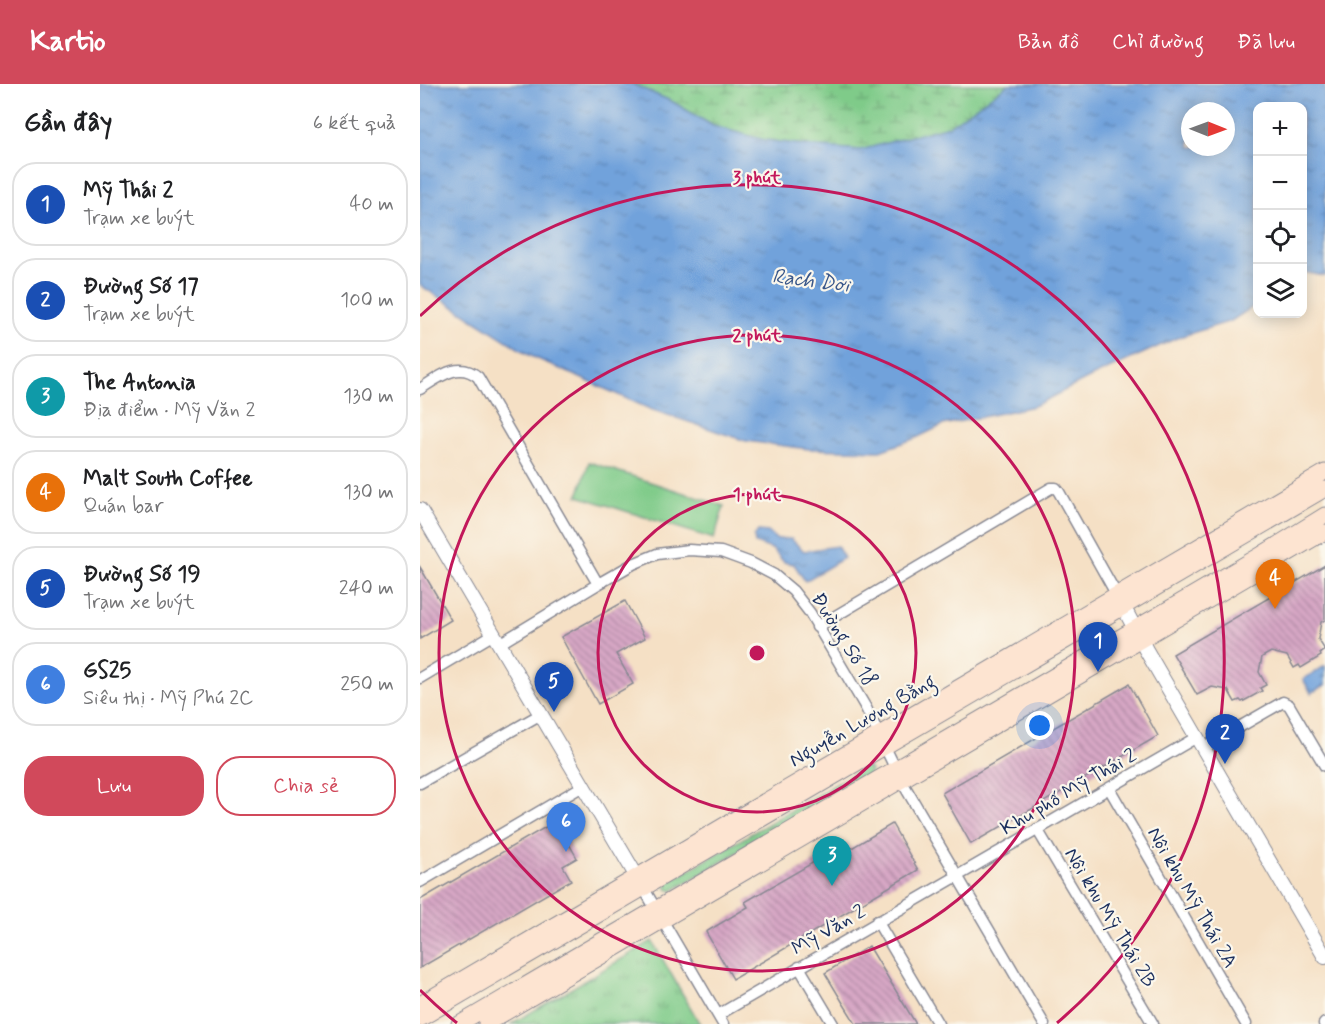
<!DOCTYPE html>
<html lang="vi">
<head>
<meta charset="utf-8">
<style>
	body { margin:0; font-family:Mynerve,sans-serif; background:#f2f2f2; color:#202124 }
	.controls { position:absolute; right:18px; top:18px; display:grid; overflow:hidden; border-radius:12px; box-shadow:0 3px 15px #0003 }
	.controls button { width:54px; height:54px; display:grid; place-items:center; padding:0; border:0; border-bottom:2px solid #e0e0e0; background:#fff; color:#202124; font:30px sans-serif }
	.compass { position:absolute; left:761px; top:18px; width:54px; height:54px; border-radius:50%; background:#fff; box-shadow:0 3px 15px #0003; rotate:91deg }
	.you { position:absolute; left:620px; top:642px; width:21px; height:21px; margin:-15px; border:4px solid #fff; border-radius:50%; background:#1a73e8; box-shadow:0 0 0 9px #1a73e833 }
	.badge { display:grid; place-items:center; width:39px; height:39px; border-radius:50%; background:#d1495b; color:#fff; font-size:20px; font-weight:700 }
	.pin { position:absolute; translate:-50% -50px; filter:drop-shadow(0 2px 3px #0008) }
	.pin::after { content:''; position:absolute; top:32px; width:21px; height:18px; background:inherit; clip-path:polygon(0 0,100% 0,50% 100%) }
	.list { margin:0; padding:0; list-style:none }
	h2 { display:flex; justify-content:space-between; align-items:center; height:78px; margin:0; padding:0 24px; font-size:26px }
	h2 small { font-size:20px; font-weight:400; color:#757577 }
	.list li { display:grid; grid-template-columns:39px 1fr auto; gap:18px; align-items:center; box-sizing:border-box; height:84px; margin:0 12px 12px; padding:0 12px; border:2px solid #e0e0e0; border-radius:24px }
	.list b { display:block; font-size:22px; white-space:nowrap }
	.list p { margin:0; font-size:20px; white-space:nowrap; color:#757577 }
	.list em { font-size:20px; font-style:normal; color:#757577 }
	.actions { display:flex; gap:12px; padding:18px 24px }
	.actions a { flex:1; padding:14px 0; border:2px solid #d1495b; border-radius:24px; text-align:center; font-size:21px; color:#d1495b }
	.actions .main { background:#d1495b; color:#fff }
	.icon { flex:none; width:33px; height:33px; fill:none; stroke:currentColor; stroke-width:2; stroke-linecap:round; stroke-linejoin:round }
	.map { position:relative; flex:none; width:905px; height:940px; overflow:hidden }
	header { display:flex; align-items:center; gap:36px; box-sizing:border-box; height:84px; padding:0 30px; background:#d1495b; color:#fff }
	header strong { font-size:28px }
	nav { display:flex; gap:33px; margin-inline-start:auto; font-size:21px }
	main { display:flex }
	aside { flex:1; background:#fff }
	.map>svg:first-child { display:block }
	.grass { fill:url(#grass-tufts); stroke:#4d7d74; stroke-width:1.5 }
	.wetland { fill:url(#wetland-marsh); stroke:#4d7d74; stroke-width:1.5 }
	.pitch { fill:#7fcb89; stroke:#4d7d74; stroke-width:1.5 }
	.water { fill:url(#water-ripples); stroke:#46689c; stroke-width:1.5; fill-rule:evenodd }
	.building { fill:url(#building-back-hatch) }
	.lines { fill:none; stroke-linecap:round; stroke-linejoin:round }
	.minor-casing { stroke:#888892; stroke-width:13 }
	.tertiary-casing { stroke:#888892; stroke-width:16 }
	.secondary-casing { stroke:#888892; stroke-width:17 }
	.minor { stroke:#fff; stroke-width:10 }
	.tertiary { stroke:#fff; stroke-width:14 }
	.secondary { stroke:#fde4d1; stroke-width:15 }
	.ring { fill:none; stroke:#c2185b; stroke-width:3 }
	.labels { text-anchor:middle; stroke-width:4.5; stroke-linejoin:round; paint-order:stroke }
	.street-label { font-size:20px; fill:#1b2f5e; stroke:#fbf7ec }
	.water-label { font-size:21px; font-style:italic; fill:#39578a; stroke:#fbf7ec }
	.centre { fill:#c2185b; stroke:#fbf7ec; stroke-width:3 }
	.ring-label { font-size:18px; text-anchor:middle; font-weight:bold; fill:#c2185b; stroke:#fbf7ec; stroke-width:4.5; stroke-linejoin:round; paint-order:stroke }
</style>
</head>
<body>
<header>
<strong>Kartio</strong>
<nav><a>Bản đồ</a><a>Chỉ đường</a><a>Đã lưu</a></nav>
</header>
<main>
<aside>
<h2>Gần đây<small>6 kết quả</small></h2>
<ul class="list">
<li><span class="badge" style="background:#1a4fb4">1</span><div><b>Mỹ Thái 2</b><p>Trạm xe buýt</p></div><em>40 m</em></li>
<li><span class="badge" style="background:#1a4fb4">2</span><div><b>Đường Số 17</b><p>Trạm xe buýt</p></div><em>100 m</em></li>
<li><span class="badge" style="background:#0f9aa8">3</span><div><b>The Antonia</b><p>Địa điểm · Mỹ Văn 2</p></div><em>130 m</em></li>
<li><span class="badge" style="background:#e8710a">4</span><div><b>Malt South Coffee</b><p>Quán bar</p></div><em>130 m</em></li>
<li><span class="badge" style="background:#1a4fb4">5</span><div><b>Đường Số 19</b><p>Trạm xe buýt</p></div><em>240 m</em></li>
<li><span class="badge" style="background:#3f7fe0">6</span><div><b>GS25</b><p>Siêu thị · Mỹ Phú 2C</p></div><em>250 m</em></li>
</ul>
<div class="actions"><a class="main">Lưu</a><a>Chia sẻ</a></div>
</aside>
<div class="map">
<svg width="905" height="940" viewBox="0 0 905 940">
	<defs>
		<pattern id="grass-tufts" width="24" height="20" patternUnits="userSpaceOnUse" patternTransform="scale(1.5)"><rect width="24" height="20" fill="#7fcb89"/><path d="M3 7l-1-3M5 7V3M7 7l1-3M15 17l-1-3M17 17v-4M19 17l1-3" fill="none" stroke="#67a573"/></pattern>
		<pattern id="wetland-marsh" width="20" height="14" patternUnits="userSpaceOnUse" patternTransform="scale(1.5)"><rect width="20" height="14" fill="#7fcb89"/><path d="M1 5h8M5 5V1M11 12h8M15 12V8" fill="none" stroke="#67a573"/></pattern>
		<pattern id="water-ripples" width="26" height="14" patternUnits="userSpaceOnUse" patternTransform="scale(1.5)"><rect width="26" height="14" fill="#71a2db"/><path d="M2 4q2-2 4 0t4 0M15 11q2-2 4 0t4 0" fill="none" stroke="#5c84b5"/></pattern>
		<pattern id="building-back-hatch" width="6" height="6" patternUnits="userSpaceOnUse" patternTransform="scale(1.5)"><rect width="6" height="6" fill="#d7a7c5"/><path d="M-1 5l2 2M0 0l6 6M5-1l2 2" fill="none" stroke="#ae88a3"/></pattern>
	</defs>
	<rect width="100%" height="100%" fill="#fbf7ec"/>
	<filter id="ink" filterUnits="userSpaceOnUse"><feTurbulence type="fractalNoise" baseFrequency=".0167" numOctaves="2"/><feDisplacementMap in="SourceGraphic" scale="12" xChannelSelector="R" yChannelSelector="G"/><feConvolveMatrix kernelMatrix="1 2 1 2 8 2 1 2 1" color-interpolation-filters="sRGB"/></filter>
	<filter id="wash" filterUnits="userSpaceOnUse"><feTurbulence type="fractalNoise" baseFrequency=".008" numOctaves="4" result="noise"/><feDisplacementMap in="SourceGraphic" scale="24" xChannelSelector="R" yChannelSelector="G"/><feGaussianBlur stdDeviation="1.35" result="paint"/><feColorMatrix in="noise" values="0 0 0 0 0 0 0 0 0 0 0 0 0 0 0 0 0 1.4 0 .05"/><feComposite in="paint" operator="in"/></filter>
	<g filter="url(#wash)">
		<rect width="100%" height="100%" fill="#f5e0c5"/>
		<path class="grass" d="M445,683h2l4,3 -2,5 -197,116 -5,-2v-6z
			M232,857l48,83h-189z"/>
		<path class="wetland" d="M212,0h377l-60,42 -88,24 -40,-3 -56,-7 -52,-14 -40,-24z"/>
		<path class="pitch" d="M169,378l135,44 -10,33 -136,-43z"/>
		<path class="water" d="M0,0h212l41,18 40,24 52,14 56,7 40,3 88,-24 60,-42h316v192l-22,-4 -1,-166h-44l-1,198 -26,17 -52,16 -88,40 -57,29 -91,19 -27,13 -36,13 -71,-2 -63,-8 -96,-32 -121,-54 -109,-70zM770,27h36v36h-36z
			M338,447l10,1 8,7h15l13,12 33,-5 7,12 -39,23 -11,-17 -10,-2 -12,-13 -17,-6 -1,-6z
			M905,582v19l-14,8 -8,-14z"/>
		<g id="blocks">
			<path class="building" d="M905,481v55l-4,2 -3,17 7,11 -5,3 1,3 -20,12 -2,-3 -5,3 -7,-12 -16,-4 -9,5 -3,15 7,13 -6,3 2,3 -20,11 -2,-2 -5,2 -7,-12 -16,-3 -15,8 -24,-41z
				M0,483l31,53 -31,19z
				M205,517l20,37 -29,16 17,30 -35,20 -37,-67z
				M709,600l29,52 -187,108 -29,-51z
				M136,737l21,37 -14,8 8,14 -151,88v-68z
				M472,740l26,46 -185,109 -27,-47 42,-25 -3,-5 102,-59 3,6z
				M449,862l27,45 20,33h-60l-13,-21 -18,-30z"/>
		</g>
	</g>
	<g filter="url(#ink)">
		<use href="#blocks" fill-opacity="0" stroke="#888892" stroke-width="1.5"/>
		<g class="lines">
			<defs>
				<path id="minor" d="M0,305c18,-11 38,-29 58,-12l120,207
					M397,543l234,-139h5l3,4 60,107
					M79,560l99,-60 35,-20 24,-10 32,-4 32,2 30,11 23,12 19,16 17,22 56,95 35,72 143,244
					M0,594l74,-44
					M783,664l80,-46 6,3 36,61
					M0,699l121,-69
					M689,704l137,236
					M617,745l116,195
					M0,798l163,-96
					M220,798l83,142
					M457,837l61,103
					M379,883l34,57
					M298,931l479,-278
					M904,940l1,-1"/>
				<path id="tertiary" d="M0,426l217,367
					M703,522l23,44 179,307"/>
				<path id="secondary" d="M0,920l905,-532
					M0,935l905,-530
					M39,940l803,-470 63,-39
					M66,940l839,-492"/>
			</defs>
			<use href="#minor" class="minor-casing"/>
			<use href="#tertiary" class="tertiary-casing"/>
			<use href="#secondary" class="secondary-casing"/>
			<use href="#minor" class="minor"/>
			<use href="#tertiary" class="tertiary"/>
			<use href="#secondary" class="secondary"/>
		</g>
	</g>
	<g class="ring">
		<circle cx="337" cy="569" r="159"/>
		<circle cx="337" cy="569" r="318"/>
		<path d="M37 939A476 476 0 0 1 0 906M0 232A476 476 0 1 1 637 939"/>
	</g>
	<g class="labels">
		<g class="street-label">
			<text transform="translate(425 555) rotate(58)" y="7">Đường Số 18</text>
			<text transform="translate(442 636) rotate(-30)" y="7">Nguyễn Lương Bằng</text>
			<text transform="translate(648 707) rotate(-30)" y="7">Khu phố Mỹ Thái 2</text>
			<text transform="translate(773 813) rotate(60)" y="7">Nội khu Mỹ Thái 2A</text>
			<text transform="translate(691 833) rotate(59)" y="7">Nội khu Mỹ Thái 2B</text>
			<text transform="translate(408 845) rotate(-30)" y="7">Mỹ Văn 2</text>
		</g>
		<g class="water-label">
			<text transform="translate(391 196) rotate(7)" y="7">Rạch Dơi</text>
		</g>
	</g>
	<circle cx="337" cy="569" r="9" class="centre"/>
	<g class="ring-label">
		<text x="337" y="99">3 phút</text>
		<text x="337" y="257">2 phút</text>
		<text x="337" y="416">1 phút</text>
	</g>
</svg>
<div class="controls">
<button>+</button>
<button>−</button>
<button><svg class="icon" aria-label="locate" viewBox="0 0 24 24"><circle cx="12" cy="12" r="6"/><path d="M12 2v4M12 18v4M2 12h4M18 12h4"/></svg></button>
<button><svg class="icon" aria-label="layers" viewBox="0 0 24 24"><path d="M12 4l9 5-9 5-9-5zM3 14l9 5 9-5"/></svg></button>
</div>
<svg class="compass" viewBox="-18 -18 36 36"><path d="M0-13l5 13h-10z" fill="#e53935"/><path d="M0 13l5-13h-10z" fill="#757577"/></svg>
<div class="you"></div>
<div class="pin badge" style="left:678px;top:588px;background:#1a4fb4">1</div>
<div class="pin badge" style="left:805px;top:680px;background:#1a4fb4">2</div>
<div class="pin badge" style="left:412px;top:802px;background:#0f9aa8">3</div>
<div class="pin badge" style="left:855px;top:525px;background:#e8710a">4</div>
<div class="pin badge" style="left:134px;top:628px;background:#1a4fb4">5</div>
<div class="pin badge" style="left:146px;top:768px;background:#3f7fe0">6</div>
</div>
</main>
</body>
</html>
